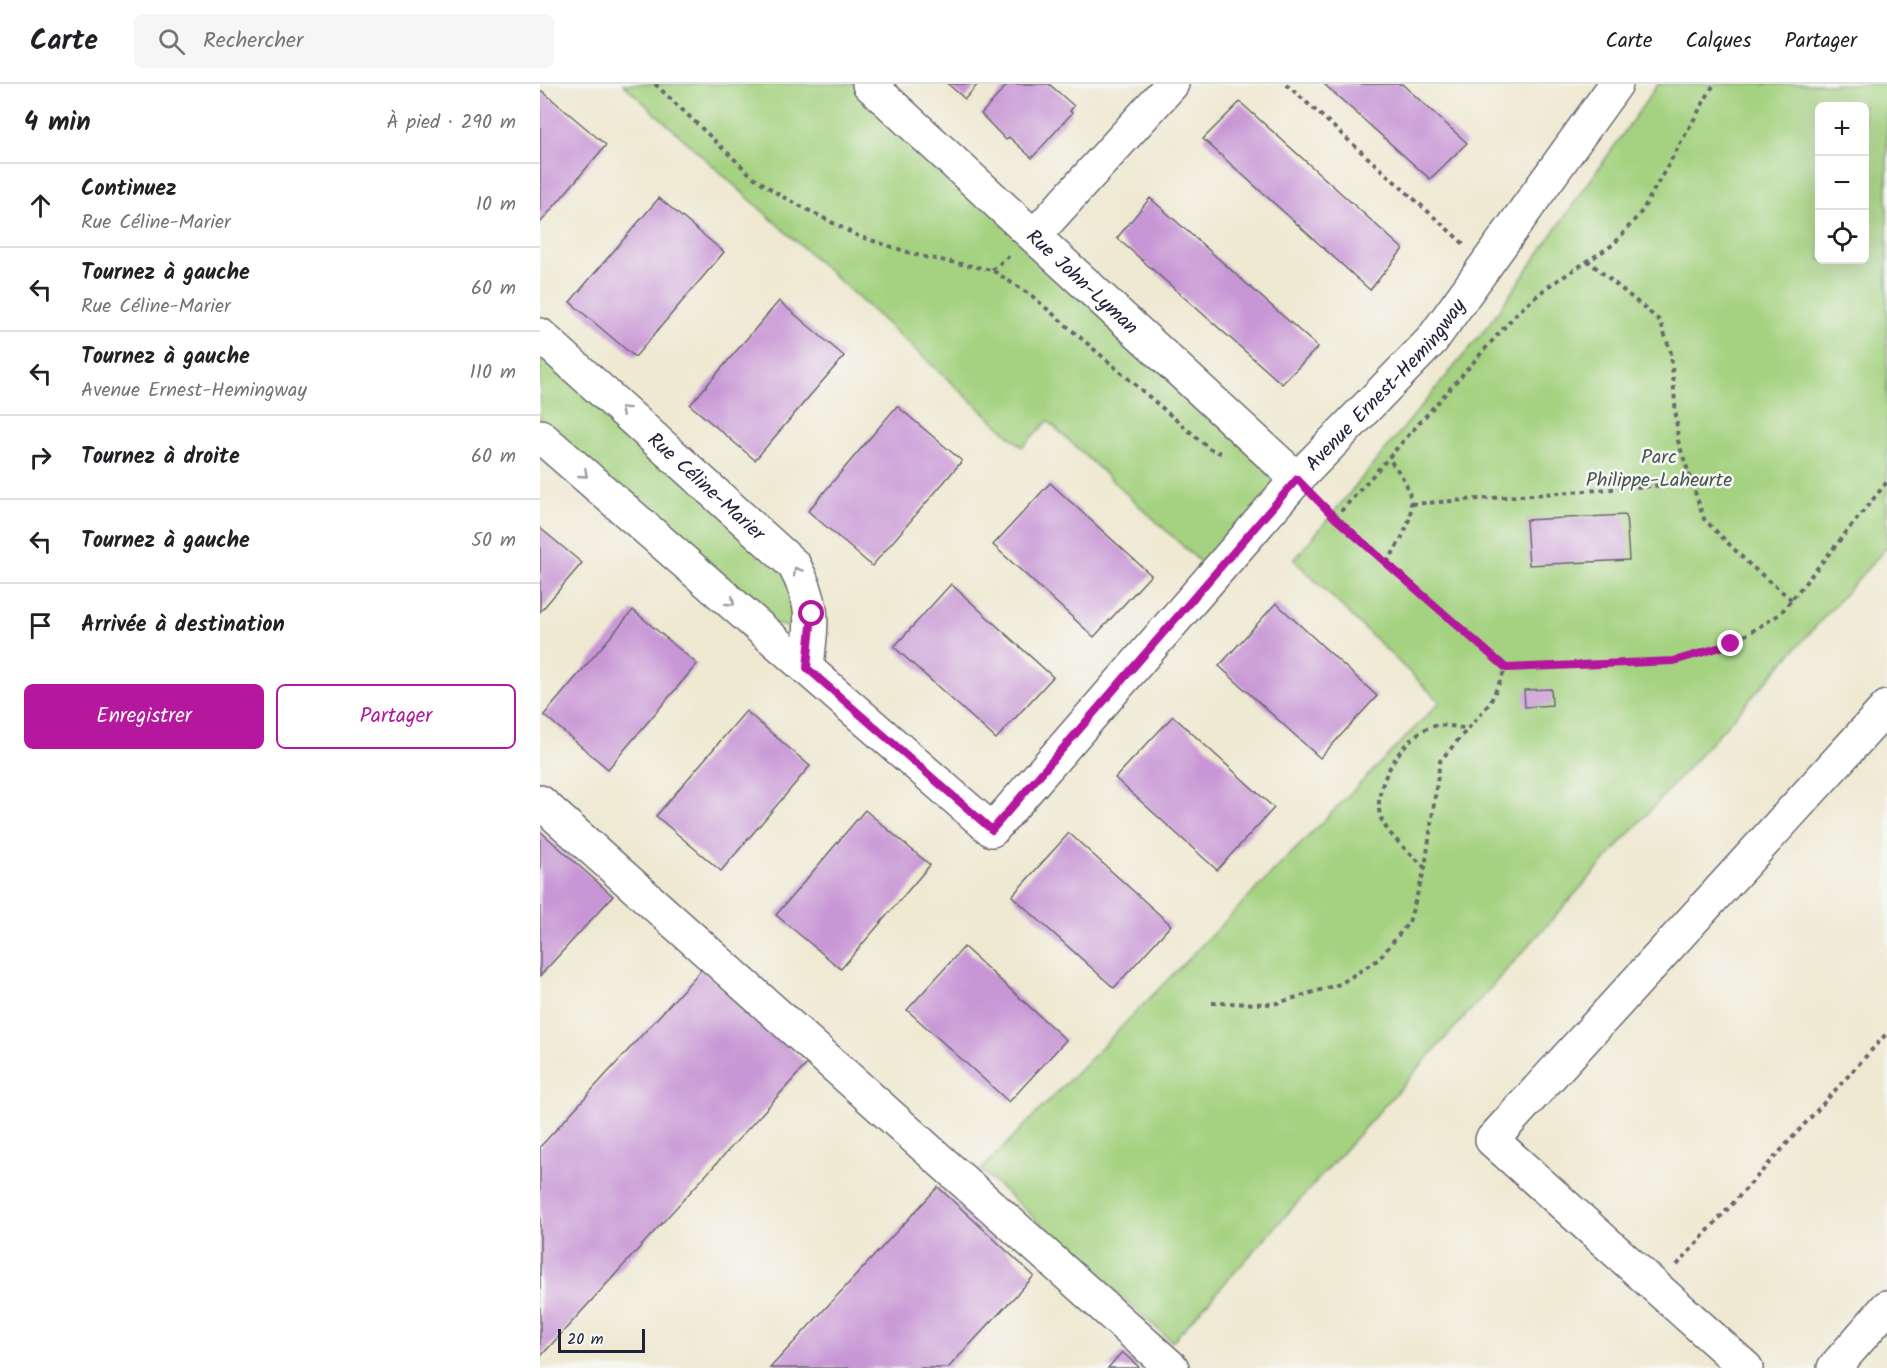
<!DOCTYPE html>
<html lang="fr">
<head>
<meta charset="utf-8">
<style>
	body { margin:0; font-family:Kalam,sans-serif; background:#f6f6f6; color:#202124 }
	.controls { position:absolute; right:18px; top:18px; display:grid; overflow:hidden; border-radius:9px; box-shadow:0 6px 24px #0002 }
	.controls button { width:54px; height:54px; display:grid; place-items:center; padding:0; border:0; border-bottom:2px solid #e0e0e0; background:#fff; color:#202124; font:30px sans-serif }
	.scale { position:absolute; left:18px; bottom:15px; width:87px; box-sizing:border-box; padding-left:6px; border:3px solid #22223b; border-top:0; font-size:16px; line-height:21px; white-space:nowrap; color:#22223b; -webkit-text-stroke:4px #f6f6f2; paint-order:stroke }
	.stop { position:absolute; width:18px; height:18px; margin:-14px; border:4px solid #b5179e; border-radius:50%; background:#fff }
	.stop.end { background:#b5179e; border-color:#fff; box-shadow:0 2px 6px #0008 }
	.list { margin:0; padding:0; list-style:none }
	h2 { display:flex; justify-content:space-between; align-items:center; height:78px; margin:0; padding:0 24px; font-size:26px }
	h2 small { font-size:20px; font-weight:400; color:#757577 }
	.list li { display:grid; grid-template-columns:39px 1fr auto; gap:18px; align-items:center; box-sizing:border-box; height:84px; padding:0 24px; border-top:2px solid #e0e0e0 }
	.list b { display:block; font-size:22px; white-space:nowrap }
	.list p { margin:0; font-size:20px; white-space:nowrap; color:#757577 }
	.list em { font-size:20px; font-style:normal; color:#757577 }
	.actions { display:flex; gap:12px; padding:18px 24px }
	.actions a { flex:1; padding:14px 0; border:2px solid #b5179e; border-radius:9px; text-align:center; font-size:21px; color:#b5179e }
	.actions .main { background:#b5179e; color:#fff }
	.icon { flex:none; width:33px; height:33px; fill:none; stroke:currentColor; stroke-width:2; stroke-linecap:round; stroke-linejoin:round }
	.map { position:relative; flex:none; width:1347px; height:1284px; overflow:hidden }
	header { display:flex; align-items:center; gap:36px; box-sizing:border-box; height:84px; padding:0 30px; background:#fff; border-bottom:2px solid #e0e0e0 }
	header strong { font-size:28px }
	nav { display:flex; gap:33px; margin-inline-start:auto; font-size:21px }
	.search { width:420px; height:54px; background:#f6f6f6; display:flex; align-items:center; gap:15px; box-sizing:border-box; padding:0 21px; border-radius:9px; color:#757577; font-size:22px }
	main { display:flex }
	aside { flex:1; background:#fff }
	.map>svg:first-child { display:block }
	.green { fill:#a4d280; stroke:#637a5e; stroke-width:1.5; fill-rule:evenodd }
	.building { fill:#c896d5 }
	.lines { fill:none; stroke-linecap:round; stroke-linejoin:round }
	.minor-casing { stroke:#6a6870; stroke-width:36 }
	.path { stroke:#6a6870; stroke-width:4; stroke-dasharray:4.5 4.5; stroke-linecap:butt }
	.minor { stroke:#fff; stroke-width:33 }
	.oneway { stroke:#9c9ca7 }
	.route { stroke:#b5179e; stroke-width:8 }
	.labels { text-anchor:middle; stroke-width:5; stroke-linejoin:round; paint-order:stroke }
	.street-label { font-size:20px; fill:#22223b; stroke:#f6f6f2 }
	.park-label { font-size:20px; fill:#495750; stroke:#f6f6f2 }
</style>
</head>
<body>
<header>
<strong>Carte</strong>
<div class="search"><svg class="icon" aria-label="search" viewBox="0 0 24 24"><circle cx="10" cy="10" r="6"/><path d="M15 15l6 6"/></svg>Rechercher</div>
<nav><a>Carte</a><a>Calques</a><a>Partager</a></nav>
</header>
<main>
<aside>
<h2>4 min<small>À pied · 290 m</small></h2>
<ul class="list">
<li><svg class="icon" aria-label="ahead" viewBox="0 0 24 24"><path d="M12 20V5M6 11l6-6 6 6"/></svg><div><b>Continuez</b><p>Rue Céline-Marier</p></div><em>10 m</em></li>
<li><svg class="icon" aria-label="left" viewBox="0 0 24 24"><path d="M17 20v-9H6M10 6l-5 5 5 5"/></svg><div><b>Tournez à gauche</b><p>Rue Céline-Marier</p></div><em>60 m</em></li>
<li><svg class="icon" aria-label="left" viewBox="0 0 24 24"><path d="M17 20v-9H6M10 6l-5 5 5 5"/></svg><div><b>Tournez à gauche</b><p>Avenue Ernest-Hemingway</p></div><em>110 m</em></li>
<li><svg class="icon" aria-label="right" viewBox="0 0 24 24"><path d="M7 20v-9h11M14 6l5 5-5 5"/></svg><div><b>Tournez à droite</b></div><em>60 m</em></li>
<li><svg class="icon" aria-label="left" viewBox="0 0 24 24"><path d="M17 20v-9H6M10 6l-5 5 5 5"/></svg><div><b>Tournez à gauche</b></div><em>50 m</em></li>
<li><svg class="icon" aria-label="arrive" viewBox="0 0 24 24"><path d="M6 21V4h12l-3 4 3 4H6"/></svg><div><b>Arrivée à destination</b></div></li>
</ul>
<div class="actions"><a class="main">Enregistrer</a><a>Partager</a></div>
</aside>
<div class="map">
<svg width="1347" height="1284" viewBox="0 0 1347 1284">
	<rect width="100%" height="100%" fill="#f6f6f2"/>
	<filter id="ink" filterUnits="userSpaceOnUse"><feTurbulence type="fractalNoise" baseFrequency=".0167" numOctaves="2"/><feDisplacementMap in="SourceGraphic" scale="12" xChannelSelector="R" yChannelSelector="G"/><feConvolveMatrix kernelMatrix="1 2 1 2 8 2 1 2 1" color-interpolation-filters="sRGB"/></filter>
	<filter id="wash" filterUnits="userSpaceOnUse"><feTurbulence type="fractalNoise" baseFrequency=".008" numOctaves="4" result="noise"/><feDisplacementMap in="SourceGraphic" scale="24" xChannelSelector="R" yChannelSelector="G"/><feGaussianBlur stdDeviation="1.35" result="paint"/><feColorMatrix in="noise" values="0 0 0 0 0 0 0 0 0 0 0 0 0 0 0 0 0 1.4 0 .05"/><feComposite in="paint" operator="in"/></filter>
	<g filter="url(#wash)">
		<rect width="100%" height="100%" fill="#efe9d2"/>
		<path class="green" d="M83,0h242l432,395 -83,96 -166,-154 -26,26z
			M1118,0h229v463l-715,795 -191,-172 459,-468 -146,-142 193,-233zM1280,22h44v154h-44z
			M0,264l247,221 13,52 -10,7 -18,-5 -232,-199z"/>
		<g id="blocks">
			<path class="building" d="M408,0h30l-13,15z
				M468,0h41l25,22 -4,5 2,2 -40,45 -23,-21 -3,3 -25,-26z
				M784,0h78l65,59 -37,36z
				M2,7l64,54 -66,78v-130z
				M700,18l163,147 -33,41 -167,-151z
				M119,114l65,54 -89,105 -65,-55z
				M610,114l168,149 -36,37 -165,-146z
				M239,217l65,55 -89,104 -65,-55z
				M357,322l65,55 -90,105 -64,-55z
				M510,399l101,92 -57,62 -101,-92z
				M1086,431l3,45 -100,5 -3,-45z
				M0,444l42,35 -42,49z
				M411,500l102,93 -57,62 -102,-92z
				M736,519l101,93 -57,62 -101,-92z
				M93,526l64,54 -89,105 -64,-54z
				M1011,605l1,16 -27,2 -1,-17z
				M206,627l64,55 -89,105 -65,-55z
				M633,632l101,92 -57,62 -102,-92z
				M325,726l65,55 -89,104 -65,-54z
				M0,747l73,65 -73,80z
				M529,749l102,92 -57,63 -102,-92z
				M424,863l102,93 -57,62 -102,-92z
				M162,885l105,95 -267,293v-210z
				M398,1103l96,89 -86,92h-178z
				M582,1268l18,16h-32z"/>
		</g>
	</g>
	<g filter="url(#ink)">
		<use href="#blocks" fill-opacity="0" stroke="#6a6870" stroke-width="1.5"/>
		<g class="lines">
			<defs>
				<g id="minor">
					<path id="s1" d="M329,0l428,395"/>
					<path d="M495,151l137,-151"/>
					<path id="s2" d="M0,251l254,230c23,43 17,57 13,103"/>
					<path id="s3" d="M0,352l452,394 305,-351 135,-139 184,-256"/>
					<path d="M0,718l632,566"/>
					<path d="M1206,1284l-254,-228 395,-433"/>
					<path d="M1294,1284l53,-61"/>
				</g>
			</defs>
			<use href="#minor" class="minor-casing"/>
			<path class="path" d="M115,0l97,92 29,20 77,40 62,20 72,14 40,26 178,153 11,4
				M746,0l178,160
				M1047,176l73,61 11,32 7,88 26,78 46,46 42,35
				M452,186l17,-14
				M778,416l188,168 168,-7 57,-17 49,-30 107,-132
				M872,420l279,-21
				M795,434l182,-205 29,-25 68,-44 28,-33 72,-127
				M847,479c26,-43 37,-63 1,-105
				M885,784c-14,-15 -40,-34 -45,-53 -8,-29 25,-83 54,-89 11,-2 22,1 33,3
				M672,919l62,1 66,-20 39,-25 30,-37 16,-54 15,-107 50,-58 16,-35
				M1137,1181l210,-232"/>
			<use href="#minor" class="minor"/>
		</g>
		<defs><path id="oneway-chevron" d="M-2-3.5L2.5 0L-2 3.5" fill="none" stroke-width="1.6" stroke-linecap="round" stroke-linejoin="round" transform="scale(1.5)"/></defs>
		<g class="oneway">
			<use href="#oneway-chevron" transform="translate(84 326) rotate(-138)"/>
			<use href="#oneway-chevron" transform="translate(44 390) rotate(41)"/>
			<use href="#oneway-chevron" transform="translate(257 487) rotate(-121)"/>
			<use href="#oneway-chevron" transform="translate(191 518) rotate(41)"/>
		</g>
	</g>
	<g class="lines" filter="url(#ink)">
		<path class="route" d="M272,530l-5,54 185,162 305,-351 38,39 171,150 168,-7 57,-17"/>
	</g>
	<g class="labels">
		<g class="street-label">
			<text dy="7" stroke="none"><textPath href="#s1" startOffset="291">Rue John-Lyman</textPath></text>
			<text dy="7" stroke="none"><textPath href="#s3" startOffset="1194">Avenue Ernest-Hemingway</textPath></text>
			<text dy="7" stroke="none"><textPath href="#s2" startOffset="225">Rue Céline-Marier</textPath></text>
		</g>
		<g class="park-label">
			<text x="1119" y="379">Parc<tspan x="1119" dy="23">Philippe-Laheurte</tspan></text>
		</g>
	</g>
</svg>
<div class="controls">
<button>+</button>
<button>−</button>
<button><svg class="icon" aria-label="locate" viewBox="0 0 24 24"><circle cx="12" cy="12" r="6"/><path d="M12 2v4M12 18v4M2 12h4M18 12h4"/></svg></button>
</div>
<div class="scale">20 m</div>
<div class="stop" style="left:272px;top:530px"></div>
<div class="stop end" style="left:1191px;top:560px"></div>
</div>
</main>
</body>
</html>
